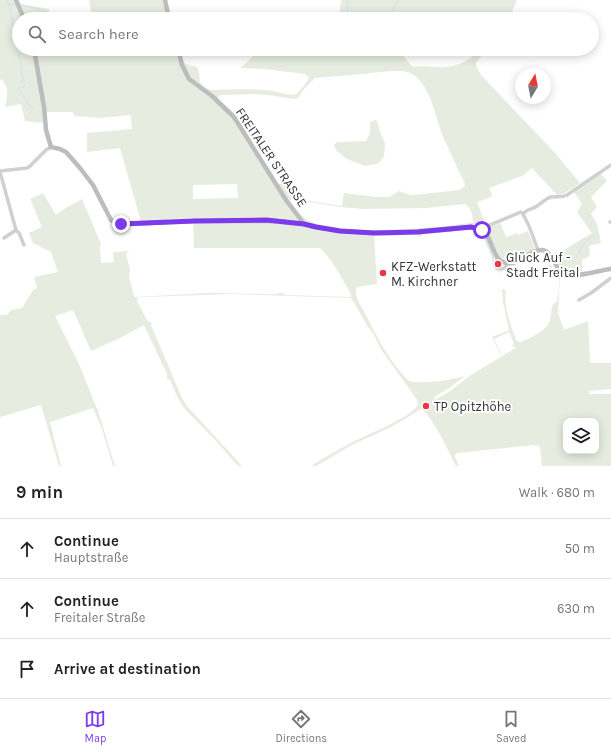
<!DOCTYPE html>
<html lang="en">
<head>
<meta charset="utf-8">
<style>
	body { margin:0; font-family:Karla,sans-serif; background:#f2f2f2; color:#222 }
	.controls { position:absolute; right:12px; bottom:12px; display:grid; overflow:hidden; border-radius:8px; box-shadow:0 2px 10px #0003 }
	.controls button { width:36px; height:36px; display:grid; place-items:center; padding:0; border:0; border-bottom:1px solid #e0e0e0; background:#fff; color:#222; font:20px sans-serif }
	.compass { position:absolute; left:515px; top:68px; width:36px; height:36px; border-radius:50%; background:#fff; box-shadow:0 2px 10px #0003; rotate:10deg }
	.stop { position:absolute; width:12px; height:12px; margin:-9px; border:3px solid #7c3aed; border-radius:50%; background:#fff }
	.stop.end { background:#7c3aed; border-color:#fff; box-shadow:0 1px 4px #0008 }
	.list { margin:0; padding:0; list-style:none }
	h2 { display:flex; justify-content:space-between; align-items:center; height:52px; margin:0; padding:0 16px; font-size:17px }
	h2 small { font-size:13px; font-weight:400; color:#767676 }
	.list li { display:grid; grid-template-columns:26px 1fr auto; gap:12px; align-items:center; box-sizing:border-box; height:60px; padding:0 16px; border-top:1px solid #e0e0e0 }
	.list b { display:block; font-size:15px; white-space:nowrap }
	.list p { margin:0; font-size:13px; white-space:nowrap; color:#767676 }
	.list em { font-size:13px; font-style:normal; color:#767676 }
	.icon { flex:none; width:22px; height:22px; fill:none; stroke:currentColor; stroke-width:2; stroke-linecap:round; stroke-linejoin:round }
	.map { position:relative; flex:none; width:611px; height:466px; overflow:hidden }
	.search { position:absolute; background:#fff; box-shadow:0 2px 10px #0003; left:12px; right:12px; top:12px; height:44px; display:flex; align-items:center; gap:10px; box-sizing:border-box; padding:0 14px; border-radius:22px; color:#767676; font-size:15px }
	.sheet { height:232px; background:#fff }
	nav { display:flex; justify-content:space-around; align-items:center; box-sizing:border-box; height:56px; border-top:1px solid #e0e0e0; background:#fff; font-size:11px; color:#767676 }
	nav a { display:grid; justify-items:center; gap:2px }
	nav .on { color:#7c3aed }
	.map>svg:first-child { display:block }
	.green { fill:#e6ecdf; fill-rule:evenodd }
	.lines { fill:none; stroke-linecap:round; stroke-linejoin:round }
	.stream { stroke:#cfe2ee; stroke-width:1 }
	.street { stroke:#d0d0d0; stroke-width:3.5 }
	.secondary { stroke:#bdbdbd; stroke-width:4.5 }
	.route { stroke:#7c3aed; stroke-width:5 }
	.poi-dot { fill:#e63946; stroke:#fff; stroke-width:1.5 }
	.labels { text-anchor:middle; stroke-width:4; stroke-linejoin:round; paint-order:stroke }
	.street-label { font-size:13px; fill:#333; stroke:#fff }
	.poi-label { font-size:13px; fill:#333; stroke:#fff; text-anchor:start }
</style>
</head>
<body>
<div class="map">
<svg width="611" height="466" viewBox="0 0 611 466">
	<rect width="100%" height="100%" fill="#fff"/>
	<path class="green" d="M0,0h18l2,4 29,5 1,10h-31v30h161l4,13 4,3 9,2c6,12 -3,16 14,23 21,0 43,-2 63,1 7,2 15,5 22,3 4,-2 12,-13 13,-17l-4,-3 -41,-5 -24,-1c7,-5 13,-11 18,-19h139l14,16 3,2c11,-2 21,1 32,0 12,-1 26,-7 33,-18h7l-10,14 1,5 4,7 74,78 25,30 -17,11 -6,1 -25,-27 -10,8 -33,12 3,7 -1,2 -14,5 8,21 -6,2 -5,-1 -1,4 7,3 5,4 10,22c-3,7 -2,13 6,14l1,18h2l2,2c-3,14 5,37 11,50l4,1c9,-4 27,-12 29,-22 1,-5 1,-10 3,-16l3,-1 1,-2c2,-12 6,-29 -8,-34l-16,8 17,-11 10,12 -2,37 6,17 24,-9 2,42h21v26l-22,2v3h22v72h-69l-2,-18 -1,-2 -6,-1 -76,8 -2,2v2l4,9h-3c-6,-12 -25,-53 -35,-57l-28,17 -43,20 -34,20h-5c12,-8 25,-15 38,-22 16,-9 60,-25 69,-39l-1,-5c-11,-17 -24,-33 -36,-51 -4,-7 -7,-17 -14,-23l-1,-3 -15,-25 -121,-4 -87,3h-5l-1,4 10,19 2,2 3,1 -1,2 31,73 5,8 55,60h-4l-20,-23 -35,-36 -7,-13 -6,-14 -3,-1v-5l-23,-49 -24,13 -29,13 -18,-41 -18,6 24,48 18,45h2l-1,2 17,55h-2l-11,-37 -9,-21 -43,14 11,44h-2l-18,-61 -41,12v-102h7l4,-5 11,-2 11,-18 4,-2 -3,-11 24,-5 -7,-20 -18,-9 -4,-10 13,-6 -12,-28 13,-6 13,22c8,-7 17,-11 26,-16l19,45 -1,3 1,16 13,-1 -1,-10 16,-1 -3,3 4,16 -1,6 5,20 1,1 73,-4 69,1c4,-2 5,-2 8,1l65,2h1v-2c-8,-15 -19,-36 -31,-47h-126l-1,-30 -25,1 -1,2 -26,1 -21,-74 -33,4v-19l45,-4 -1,-14 -31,3 -26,-2 -1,-4h-31l1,11 -18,-2 -4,-17 -16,3c3,-13 4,-17 -3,-28l-2,1zM391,71c7,0 15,-1 21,3 19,11 24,46 32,65 7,15 14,30 21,45v2l-5,4 -46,5h-4l-11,-4 -10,6h-13l-32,-4 -2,13 -50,-8 -8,-14h-5l-2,-2 -40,-64 -19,-20 2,-3 33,-1 15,1 26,4 4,-1 7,-10 10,-10 47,-4zM237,184l1,14 -45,1v-14zM292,199l49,8 22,2 63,-1 39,-4c6,3 8,12 8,18l-3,1c-21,3 -42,5 -64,6 -27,1 -49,3 -76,-3 -8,-1 -17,-2 -24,-7 -6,-4 -11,-12 -16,-18v-1zM468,230c13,0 15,6 19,16 2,4 5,8 5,12 1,8 1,11 9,15l2,29 6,28 -17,7 8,17h1l-7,-15 15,-7 5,12 -2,3h5l-46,28 -21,16 -15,9 -1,-3 15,-9 16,-12c-20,5 -33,7 -53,6l-4,-2c-19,-19 -31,-43 -43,-67 -3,-6 -9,-14 -9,-20 0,-3 0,-3 1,-6l20,-3 -3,-49 44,-2 1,5 4,-4zM566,421h30v30h-30z
		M91,0h76l5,19h-104l24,-3 -3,-15z
		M341,0h176l-8,19c-8,0 -6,-2 -12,-3 -10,-2 -25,2 -35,1l-3,2h-10l-8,-3 -48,2v1h-57l3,-2z
		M375,120l2,1 3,11 5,11 -1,13 -4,6 -4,2 -11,2 -20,-8 -9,-8 -2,-5 3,-3 29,-1 4,-8v-11z
		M601,174l6,7 -16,16 6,10 -6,7 6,10 4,19 -12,3 1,10 -8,4v11c-17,3 -18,2 -27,-12l15,-13 22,-13 -15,-21 5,-8 -8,-12 17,-13z
		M500,223l1,1 5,13 11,-4 1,2 10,-4 6,16v3c-6,3 -13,9 -20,10 -17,4 -22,-18 -27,-30l3,-3z"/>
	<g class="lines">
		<path class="stream" d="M6,0l5,9v8l6,22 6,40 -2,2 4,4 -1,2 -5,1v2l11,16 4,2
			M7,2l9,4
			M21,5l13,3 13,4
			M347,19l1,-19
			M391,19l2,-10 5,-9
			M470,229c16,2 18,16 23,29
			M440,232l13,-1
			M579,254c3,-9 8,-14 15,-19"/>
		<path class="street" d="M0,171l27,-3 2,-1 17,-17 5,-3
			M0,172l16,58 3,3 5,12
			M523,214c4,-5 10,-5 14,-8 5,-3 9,-8 14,-9 6,-1 9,1 16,-2l44,-30
			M523,214l6,12 9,24
			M610,222h1
			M482,230l3,-3 36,-15 2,2
			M4,238l12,-8
			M498,258l-2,3 -1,4 2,3 5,1 4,-2 1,-4
			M579,300l12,-7 20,-15"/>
		<path class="secondary" d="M16,0l8,19
			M165,0l4,19
			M34,49l10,58 2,23 5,17 9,2 6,3 14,16 13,17 18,35 5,3 11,1 67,-3h82l28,3 12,3 24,4 34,2h22l75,-6c3,0 8,1 11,3 10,6 9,24 19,31 16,9 26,-11 40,-11 13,0 14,22 24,25 10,3 35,-5 46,-6
			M178,49l4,16 7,14 23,17 22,21 52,83 18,24"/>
	</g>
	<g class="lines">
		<path class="route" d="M121,224l73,-3 72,-1 38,4 12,3 24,4 34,2 44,-1 53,-5 11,3"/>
	</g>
	<g class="poi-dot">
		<circle cx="498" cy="264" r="4"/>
		<circle cx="383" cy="273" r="4"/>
		<circle cx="426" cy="406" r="4"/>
	</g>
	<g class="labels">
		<g class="street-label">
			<text transform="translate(272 157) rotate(56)" y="5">FREITALER STRASSE</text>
		</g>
		<g class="poi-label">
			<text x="506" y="262">Glück Auf -<tspan x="506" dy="15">Stadt Freital</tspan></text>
			<text x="391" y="271">KFZ-Werkstatt<tspan x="391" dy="15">M. Kirchner</tspan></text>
			<text x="434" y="411">TP Opitzhöhe</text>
		</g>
	</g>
</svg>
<div class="controls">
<button><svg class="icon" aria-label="layers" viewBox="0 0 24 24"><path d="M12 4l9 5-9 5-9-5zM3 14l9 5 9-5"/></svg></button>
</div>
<svg class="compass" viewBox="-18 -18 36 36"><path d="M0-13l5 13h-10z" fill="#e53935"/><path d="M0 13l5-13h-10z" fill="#767676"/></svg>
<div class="stop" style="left:482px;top:230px"></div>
<div class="stop end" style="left:121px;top:224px"></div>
<div class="search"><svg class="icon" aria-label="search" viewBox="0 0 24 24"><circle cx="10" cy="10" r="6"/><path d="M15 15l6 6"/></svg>Search here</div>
</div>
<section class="sheet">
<h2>9 min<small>Walk · 680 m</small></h2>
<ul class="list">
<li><svg class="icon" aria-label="ahead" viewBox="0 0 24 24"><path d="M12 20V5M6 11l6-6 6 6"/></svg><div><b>Continue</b><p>Hauptstraße</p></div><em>50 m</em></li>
<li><svg class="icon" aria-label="ahead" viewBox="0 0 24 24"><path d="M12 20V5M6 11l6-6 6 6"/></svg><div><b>Continue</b><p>Freitaler Straße</p></div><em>630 m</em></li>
<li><svg class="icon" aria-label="arrive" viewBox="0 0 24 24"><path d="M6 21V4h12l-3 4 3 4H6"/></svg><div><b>Arrive at destination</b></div></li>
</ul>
</section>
<nav>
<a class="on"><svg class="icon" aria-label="map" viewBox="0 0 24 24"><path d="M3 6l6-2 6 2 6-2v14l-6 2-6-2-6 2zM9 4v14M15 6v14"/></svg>Map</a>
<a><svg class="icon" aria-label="directions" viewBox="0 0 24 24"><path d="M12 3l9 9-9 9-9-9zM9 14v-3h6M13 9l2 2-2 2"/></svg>Directions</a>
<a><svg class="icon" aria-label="saved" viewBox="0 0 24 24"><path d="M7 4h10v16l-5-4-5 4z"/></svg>Saved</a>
</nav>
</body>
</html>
